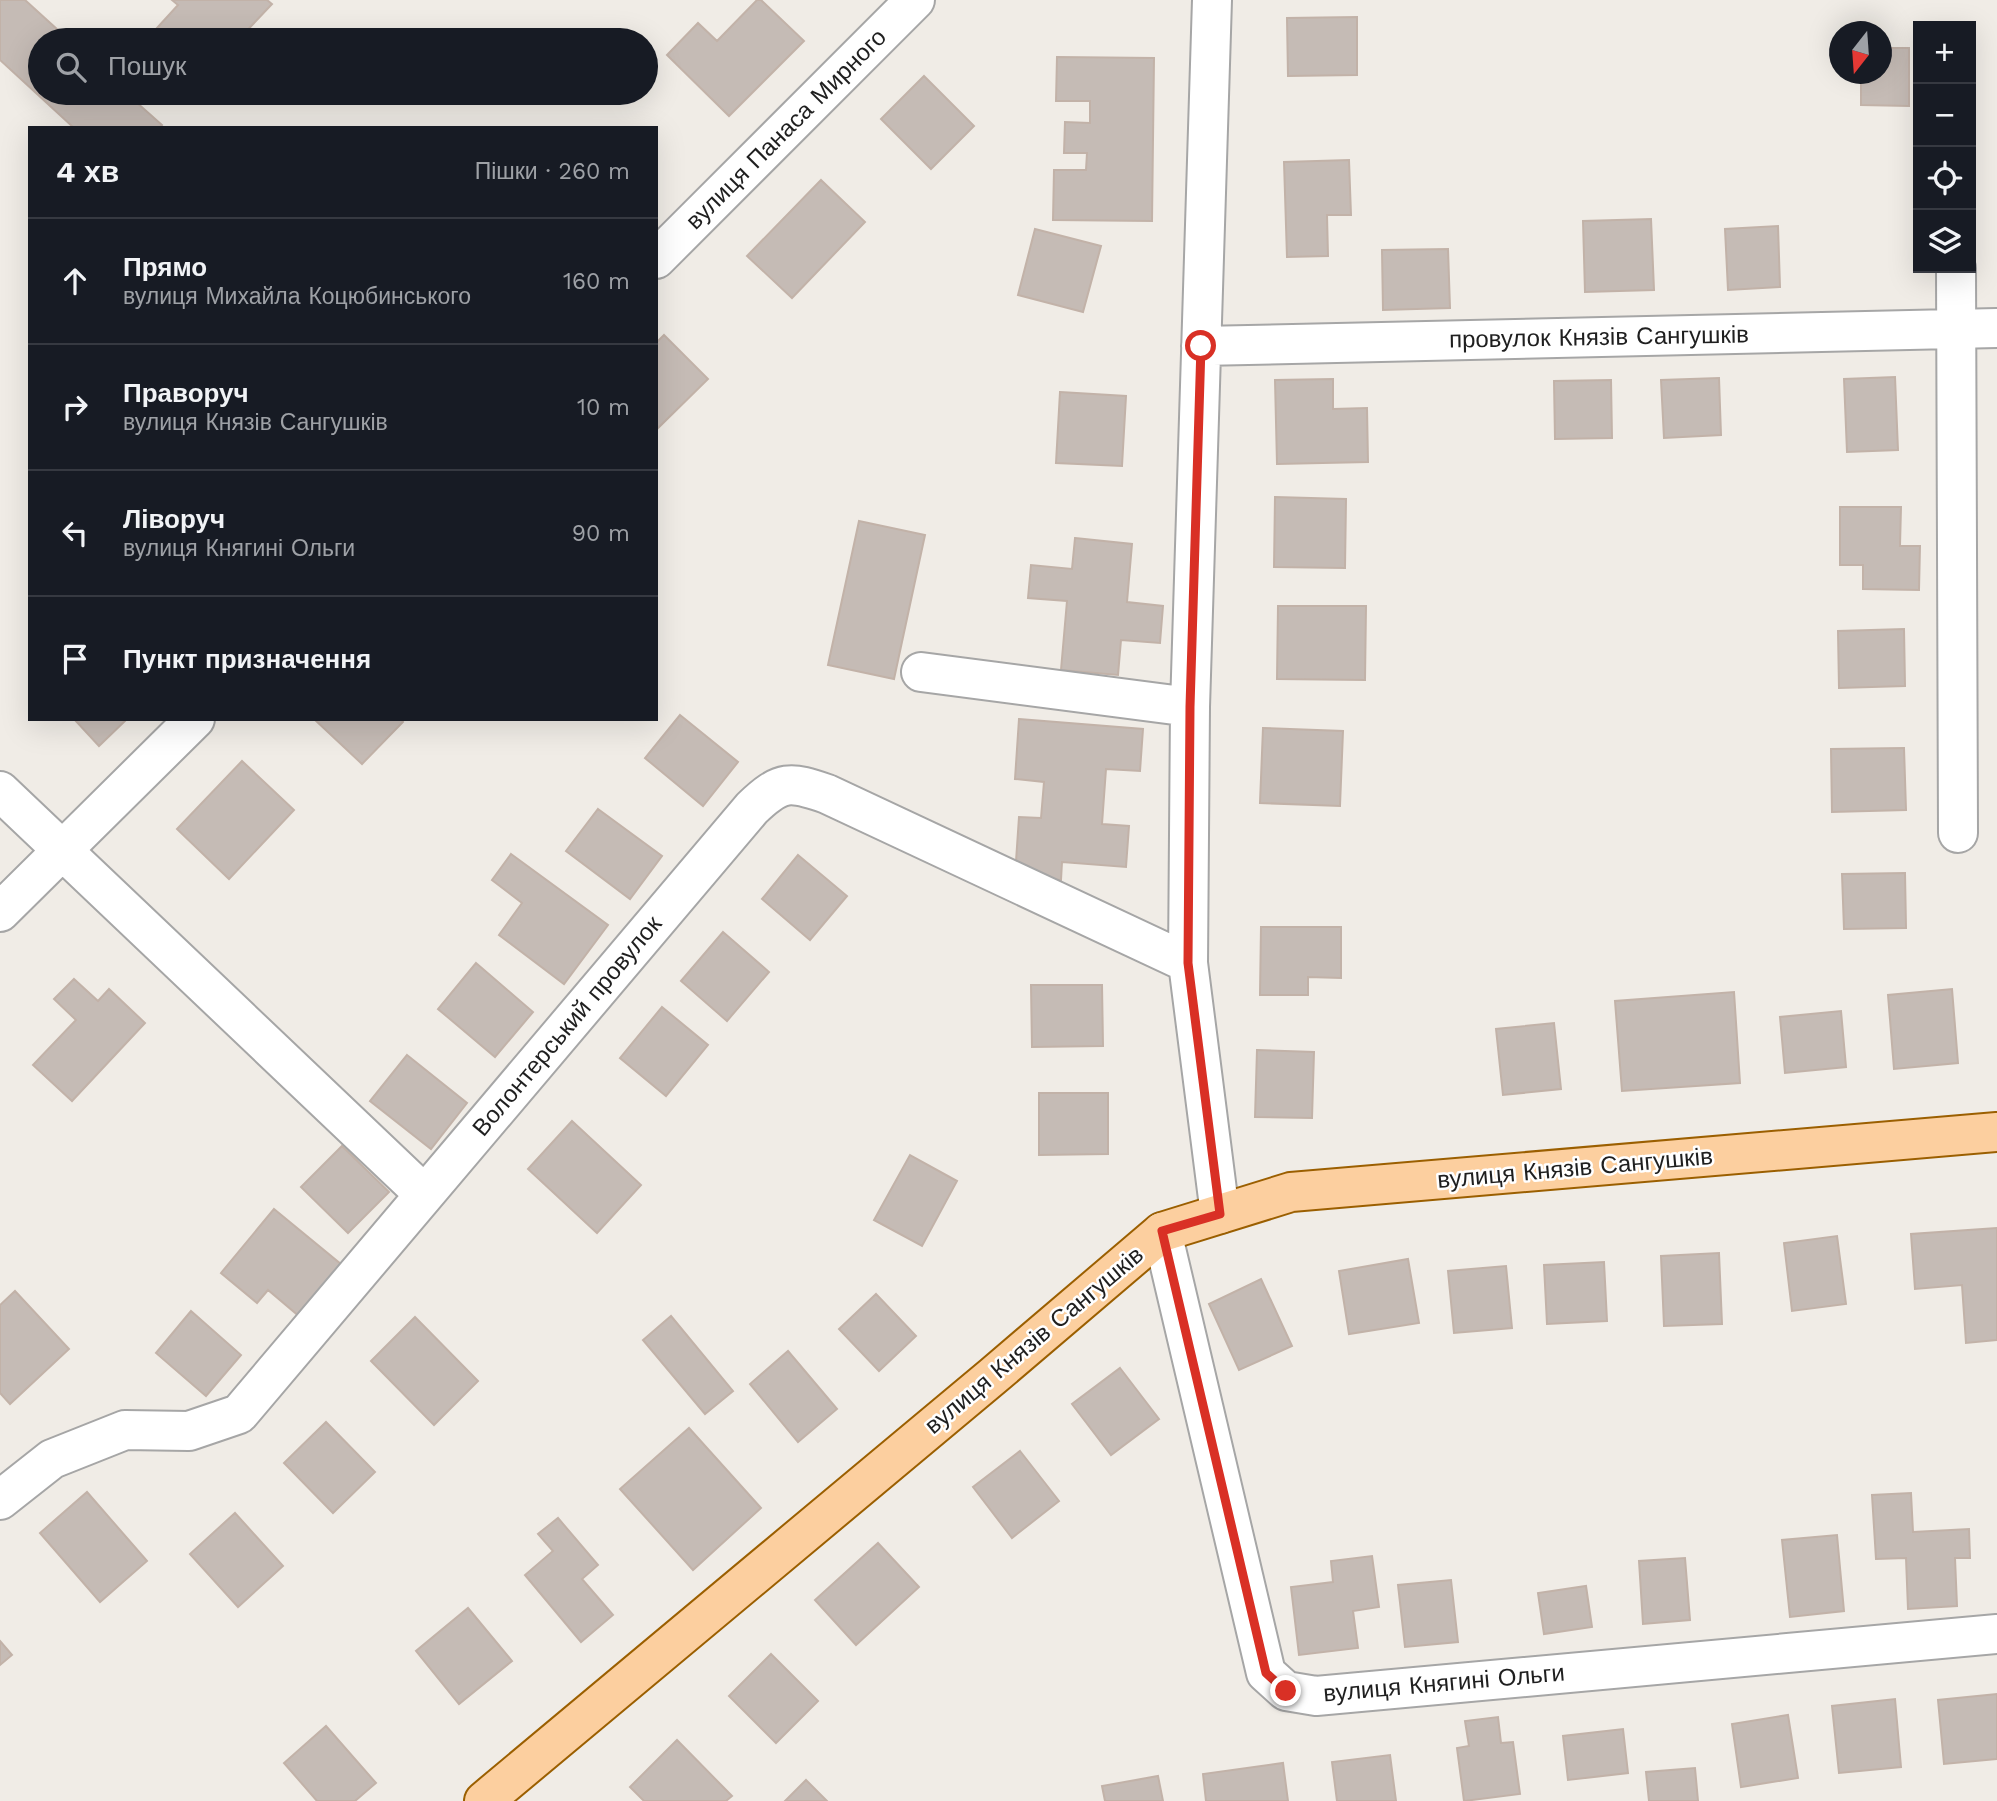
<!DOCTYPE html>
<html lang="uk">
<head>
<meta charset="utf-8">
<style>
	body { margin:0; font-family:"Work Sans",sans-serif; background:#242831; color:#f1f3f6 }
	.controls { position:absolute; right:21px; top:21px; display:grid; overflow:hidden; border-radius:0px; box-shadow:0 7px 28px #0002 }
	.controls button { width:63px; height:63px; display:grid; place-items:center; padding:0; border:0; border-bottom:2px solid #363941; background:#171b24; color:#f1f3f6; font:35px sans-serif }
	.compass { position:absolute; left:1829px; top:21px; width:63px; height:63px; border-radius:50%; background:#171b24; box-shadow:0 7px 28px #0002; rotate:197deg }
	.stop { position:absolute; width:21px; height:21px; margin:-16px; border:5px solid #d93025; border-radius:50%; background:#fff }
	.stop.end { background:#d93025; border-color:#fff; box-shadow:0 2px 7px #0008 }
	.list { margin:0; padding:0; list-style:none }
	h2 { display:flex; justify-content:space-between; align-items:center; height:91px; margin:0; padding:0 28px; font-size:30px }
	h2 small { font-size:23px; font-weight:400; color:#9ea1a6 }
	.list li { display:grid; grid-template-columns:46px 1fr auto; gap:21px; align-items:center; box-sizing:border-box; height:126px; padding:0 28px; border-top:2px solid #363941 }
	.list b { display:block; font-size:26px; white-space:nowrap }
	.list p { margin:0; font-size:23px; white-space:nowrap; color:#9ea1a6 }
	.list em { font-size:23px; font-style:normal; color:#9ea1a6 }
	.icon { flex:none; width:38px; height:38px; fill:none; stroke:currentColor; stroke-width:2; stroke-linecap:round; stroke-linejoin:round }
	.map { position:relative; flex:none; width:1997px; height:1801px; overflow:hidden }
	.search { position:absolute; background:#171b24; box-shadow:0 7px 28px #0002; left:28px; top:28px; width:630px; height:77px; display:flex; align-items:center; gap:18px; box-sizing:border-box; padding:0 24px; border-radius:38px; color:#9ea1a6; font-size:26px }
	.panel { position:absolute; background:#171b24; box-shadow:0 7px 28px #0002; left:28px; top:126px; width:630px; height:595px; border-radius:0px }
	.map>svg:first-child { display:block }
	.building { fill:#c5bbb5; stroke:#c2b2a8; stroke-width:2 }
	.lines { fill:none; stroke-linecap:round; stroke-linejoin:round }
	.minor-casing { stroke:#a6a6a6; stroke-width:42 }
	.major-casing { stroke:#9b5f00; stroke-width:42 }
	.minor { stroke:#fff; stroke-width:38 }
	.major { stroke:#fccf9f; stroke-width:38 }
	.route { stroke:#d93025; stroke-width:9 }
	.labels { text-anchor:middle; stroke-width:5; stroke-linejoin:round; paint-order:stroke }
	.street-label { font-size:24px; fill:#1f1f1f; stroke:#fff }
</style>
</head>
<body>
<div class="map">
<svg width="1997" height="1801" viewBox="0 0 1997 1801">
	<rect width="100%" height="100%" fill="#f0ece6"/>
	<path class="building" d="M0,0h25l44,40h-29v53h86l36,32 -3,3h-85l-74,-68z
		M172,0h95l5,4 -34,36h-92l32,-35z
		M757,0h4l43,41 -75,75 -62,-61 31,-32 19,18z
		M1357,17v58l-69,1 -1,-58z
		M1882,48h27v58l-48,-1v-31h21z
		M1057,57l97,1 -2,163 -99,-1 1,-50h32l1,-17h-23l1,-31 25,1v-22h-34z
		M924,76l50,50 -43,43 -50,-50z
		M175,93h15l-7,8z
		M1349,160l2,55h-24l1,41 -41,1 -3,-95z
		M821,180l44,42 -73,76 -45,-42z
		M1651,219l3,71 -69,2 -2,-71z
		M1778,226l2,61 -52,3 -3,-61z
		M1035,229l66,17 -18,66 -65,-17z
		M1448,249l2,59 -67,2 -1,-60z
		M664,335l44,44 -52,51v-87z
		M1895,377l3,73 -51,2 -3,-73z
		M1719,378l2,57 -57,3 -3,-58z
		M1333,379v30l34,-1 1,54 -91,2 -2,-84z
		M1611,380l1,58 -57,1 -1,-58z
		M1060,392l66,4 -4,70 -66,-3z
		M1275,497l71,2 -1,69 -71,-1z
		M1840,507h61l-1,39h20l-1,44 -56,-1v-24h-23z
		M859,521l66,14 -31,144 -66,-14z
		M1075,538l57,6 -5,58 36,4 -3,37 -39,-3 -3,35 -57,-5 6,-69 -39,-3 3,-33 41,4z
		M1278,606h88l-1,74 -88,-1z
		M1904,629l1,57 -66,2 -1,-57z
		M680,715l58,47 -35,44 -58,-48z
		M74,719h53l-28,27z
		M314,719h87l2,3 -41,42z
		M1019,719l124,10 -3,42 -34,-2 -4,55 27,2 -3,41 -64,-5 -1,18 -46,-4 4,-59 22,1 3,-36 -29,-3z
		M1263,728l80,3 -3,75 -80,-3z
		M1904,748l2,62 -74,2 -1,-63z
		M242,761l52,49 -65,69 -52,-50z
		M598,809l64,47 -32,43 -64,-48z
		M511,854l97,71 -44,59 -65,-49 23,-32 -30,-23z
		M798,855l49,41 -37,44 -48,-41z
		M1905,873l1,55 -62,1 -2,-55z
		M1261,927h80v51l-33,-1v18h-48z
		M723,932l46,40 -42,49 -46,-40z
		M476,963l57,49 -38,45 -57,-48z
		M74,979l24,22 11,-12 36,34 -73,78 -39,-36 43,-45 -22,-21z
		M1031,985h71l1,61 -71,1z
		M1952,989l6,74 -64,6 -6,-74z
		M1734,992l6,91 -118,8 -7,-90z
		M662,1007l46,38 -42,51 -46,-38z
		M1841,1011l5,56 -61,6 -5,-56z
		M1554,1023l7,66 -58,6 -7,-66z
		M1257,1050l57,2 -2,66 -57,-1z
		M407,1055l60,48 -36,46 -61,-48z
		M1039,1093h69v61l-69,1z
		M572,1121l69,64 -44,48 -69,-64z
		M342,1146l47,46 -41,41 -47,-46z
		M910,1155l47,26 -35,65 -48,-26z
		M274,1209l68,56 -42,52 -32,-27 -11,13 -36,-30z
		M1997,1228v112l-31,3 -4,-58 -47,4 -4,-55z
		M1837,1236l9,68 -54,7 -8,-68z
		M1719,1253l3,71 -58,2 -3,-70z
		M1408,1259l11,64 -70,11 -10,-63z
		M1604,1262l3,59 -60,3 -3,-59z
		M1506,1266l6,62 -58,5 -6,-62z
		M1261,1279l31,67 -53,24 -30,-66z
		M15,1291l54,58 -59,55 -10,-11v-88z
		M876,1294l40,42 -37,35 -40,-42z
		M191,1311l50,44 -35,41 -50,-43z
		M671,1316l62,75 -28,23 -62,-74z
		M415,1317l63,64 -44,44 -63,-64z
		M788,1351l49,58 -39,33 -48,-58z
		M1120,1368l39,51 -48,36 -39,-51z
		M326,1422l49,50 -42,41 -49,-50z
		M689,1428l72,80 -68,62 -73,-81z
		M1020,1451l39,50 -47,37 -39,-51z
		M87,1492l60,69 -47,41 -60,-69z
		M1911,1493l2,39 56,-3 1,29h-15l2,48 -49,3 -2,-51 -30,1 -4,-64z
		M235,1513l48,53 -45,41 -48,-53z
		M558,1518l40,47 -16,14 31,36 -32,27 -56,-67 28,-24 -15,-17z
		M1837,1535l7,76 -54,6 -8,-77z
		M878,1543l41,44 -63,58 -41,-45z
		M1372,1556l7,51 -26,4 5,37 -59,7 -8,-68 42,-5 -2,-21z
		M1685,1558l5,62 -47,4 -4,-63z
		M1451,1580l7,62 -53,5 -7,-62z
		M1586,1586l6,41 -48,7 -6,-41z
		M468,1608l44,53 -53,43 -43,-53z
		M0,1641l12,14 -12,10z
		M771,1654l47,47 -42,42 -47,-47z
		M1997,1694v65l-53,5 -6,-64z
		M1895,1699l6,68 -62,6 -7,-67z
		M1788,1715l10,63 -57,9 -9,-63z
		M1498,1717l3,26 12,-1 7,52 -56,7 -7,-53 12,-2 -4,-25z
		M326,1726l50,57 -21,18h-38l-33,-38z
		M1623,1729l5,44 -60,7 -5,-44z
		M677,1740l55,56 -6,5h-82l-14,-14z
		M1390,1755l6,46h-59l-5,-39z
		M1283,1763l5,38h-82l-3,-27z
		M1695,1768l3,33h-49l-3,-29z
		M1158,1776l5,25h-58l-3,-15z
		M806,1780l21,21h-42z"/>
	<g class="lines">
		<defs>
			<path id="minor" d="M1212,0l-22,707 -2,256 32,251
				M656,259l259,-259
				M1956,268l2,565
				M1201,346l796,-18
				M921,672l269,35
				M0,791l424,403
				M0,912l195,-193
				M1162,1232l104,441 20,18 30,5 681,-62
				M0,1500l52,-41 73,-29 64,1 50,-17 513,-606c29,-28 38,-27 75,-14l361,169"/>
			<path id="major" d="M484,1801l509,-425 169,-144 129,-40 706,-60"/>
		</defs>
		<use href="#minor" class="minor-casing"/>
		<use href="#major" class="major-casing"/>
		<use href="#minor" class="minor"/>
		<use href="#major" class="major"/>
	</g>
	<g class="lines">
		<path class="route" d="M1201,346l-11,361 -2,256 32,251 -58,17 104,442 20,18"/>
	</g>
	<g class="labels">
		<g class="street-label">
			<text transform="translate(786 129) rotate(-45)" y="8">вулиця Панаса Мирного</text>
			<text transform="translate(1599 337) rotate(-1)" y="8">провулок Князів Сангушків</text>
			<text transform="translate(567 1026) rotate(-50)" y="8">Волонтерський провулок</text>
			<text transform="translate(1575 1168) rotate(-5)" y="8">вулиця Князів Сангушків</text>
			<text transform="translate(1034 1340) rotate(-40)" y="8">вулиця Князів Сангушків</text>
			<text transform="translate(1444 1683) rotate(-5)" y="8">вулиця Княгині Ольги</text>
		</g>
	</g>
</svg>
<div class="controls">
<button>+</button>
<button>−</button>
<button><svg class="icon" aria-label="locate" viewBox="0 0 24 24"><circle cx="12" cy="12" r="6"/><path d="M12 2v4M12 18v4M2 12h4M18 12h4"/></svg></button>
<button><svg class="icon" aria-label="layers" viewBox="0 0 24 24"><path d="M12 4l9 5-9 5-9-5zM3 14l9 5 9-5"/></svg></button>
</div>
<svg class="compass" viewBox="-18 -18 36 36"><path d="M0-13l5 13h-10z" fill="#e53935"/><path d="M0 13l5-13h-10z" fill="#9ea1a6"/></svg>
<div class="stop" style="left:1201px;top:346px"></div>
<div class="stop end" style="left:1286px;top:1691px"></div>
<div class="search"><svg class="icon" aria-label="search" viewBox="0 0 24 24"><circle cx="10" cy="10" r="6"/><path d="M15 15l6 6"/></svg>Пошук</div>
<section class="panel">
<h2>4 хв<small>Пішки · 260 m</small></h2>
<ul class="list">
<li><svg class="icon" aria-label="ahead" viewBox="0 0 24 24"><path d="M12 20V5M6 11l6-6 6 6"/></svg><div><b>Прямо</b><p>вулиця Михайла Коцюбинського</p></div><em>160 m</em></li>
<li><svg class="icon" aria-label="right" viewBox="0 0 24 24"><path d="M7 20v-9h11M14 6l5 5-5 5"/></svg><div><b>Праворуч</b><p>вулиця Князів Сангушків</p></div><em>10 m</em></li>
<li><svg class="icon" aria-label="left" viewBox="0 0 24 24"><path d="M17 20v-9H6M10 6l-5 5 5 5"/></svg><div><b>Ліворуч</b><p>вулиця Княгині Ольги</p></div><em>90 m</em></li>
<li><svg class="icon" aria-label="arrive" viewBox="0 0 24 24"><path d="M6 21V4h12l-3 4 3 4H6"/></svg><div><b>Пункт призначення</b></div></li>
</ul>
</section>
</div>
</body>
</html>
